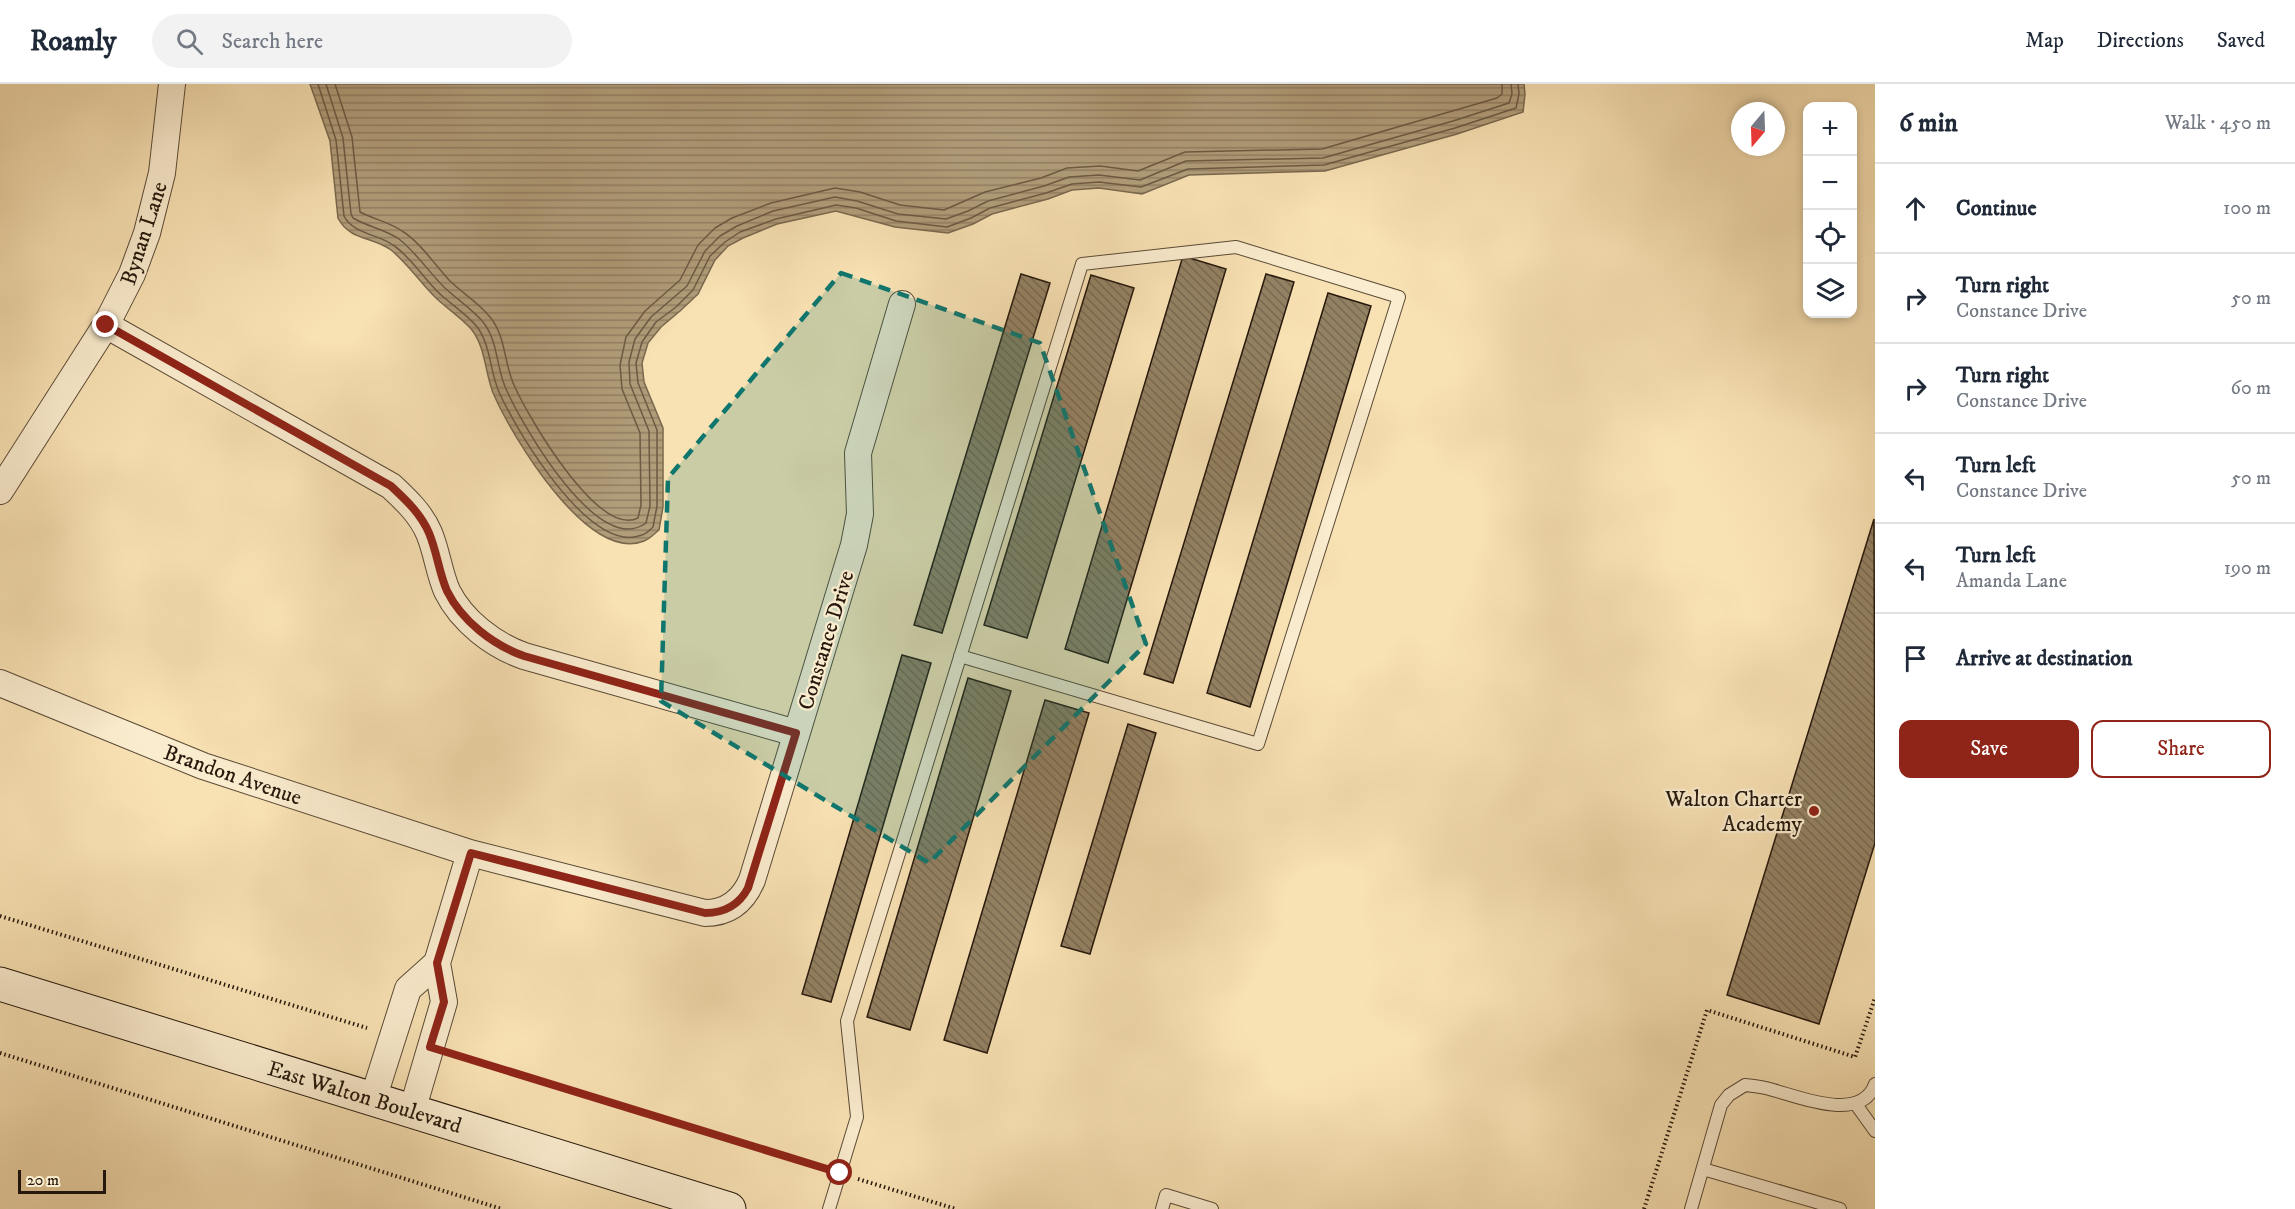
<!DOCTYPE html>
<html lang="en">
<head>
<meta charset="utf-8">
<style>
	body { margin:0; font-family:"IM FELL DW Pica",serif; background:#f2f2f3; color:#1f2937 }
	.controls { position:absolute; right:18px; top:18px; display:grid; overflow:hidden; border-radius:12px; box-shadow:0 3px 9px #0003 }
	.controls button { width:54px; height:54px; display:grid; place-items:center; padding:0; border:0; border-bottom:2px solid #e0e1e3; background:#fff; color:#1f2937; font:30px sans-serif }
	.compass { position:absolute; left:1731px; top:18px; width:54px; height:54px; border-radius:50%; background:#fff; box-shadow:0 3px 9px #0003; rotate:199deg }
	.scale { position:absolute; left:18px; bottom:15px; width:88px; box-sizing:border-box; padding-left:6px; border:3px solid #26180c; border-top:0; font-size:16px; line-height:21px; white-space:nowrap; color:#26180c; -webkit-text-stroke:4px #faecce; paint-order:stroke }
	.stop { position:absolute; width:18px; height:18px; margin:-14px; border:4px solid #8f2418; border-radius:50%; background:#fff }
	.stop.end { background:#8f2418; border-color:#fff; box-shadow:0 2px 6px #0008 }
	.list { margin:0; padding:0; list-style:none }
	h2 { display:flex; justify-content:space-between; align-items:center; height:78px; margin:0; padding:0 24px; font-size:26px }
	h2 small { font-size:20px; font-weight:400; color:#747a83 }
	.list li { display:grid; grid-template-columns:39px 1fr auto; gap:18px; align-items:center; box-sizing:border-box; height:90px; padding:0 24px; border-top:2px solid #e0e1e3 }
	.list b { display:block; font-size:22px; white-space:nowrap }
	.list p { margin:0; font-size:20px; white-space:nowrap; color:#747a83 }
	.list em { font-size:20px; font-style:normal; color:#747a83 }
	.actions { display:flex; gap:12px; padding:18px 24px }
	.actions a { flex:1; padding:14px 0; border:2px solid #8f2418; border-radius:12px; text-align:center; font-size:21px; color:#8f2418 }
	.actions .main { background:#8f2418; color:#fff }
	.icon { flex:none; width:33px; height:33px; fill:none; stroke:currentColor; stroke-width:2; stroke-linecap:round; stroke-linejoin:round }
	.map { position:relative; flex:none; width:1875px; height:1125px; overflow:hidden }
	header { display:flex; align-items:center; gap:36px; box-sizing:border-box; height:84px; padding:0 30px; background:#fff; border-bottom:2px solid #e0e1e3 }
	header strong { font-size:28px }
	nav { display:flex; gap:33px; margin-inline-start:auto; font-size:21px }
	.search { width:420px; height:54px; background:#f2f2f3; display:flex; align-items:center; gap:15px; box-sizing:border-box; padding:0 21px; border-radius:33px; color:#747a83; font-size:22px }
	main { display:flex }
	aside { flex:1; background:#fff }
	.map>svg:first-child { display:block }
	.water { fill:url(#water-rules); stroke:#79684e; stroke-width:1.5 }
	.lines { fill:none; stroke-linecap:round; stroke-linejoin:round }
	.shore { stroke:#6c5a43; stroke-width:1.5 }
	.building { fill:url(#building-back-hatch); stroke:#26180c; stroke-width:1.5 }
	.lane-casing { stroke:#5a4a36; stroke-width:14 }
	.street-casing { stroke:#5a4a36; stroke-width:28 }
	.secondary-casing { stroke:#26180c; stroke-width:35 }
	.path { stroke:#26180c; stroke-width:4; stroke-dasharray:1.5 3; stroke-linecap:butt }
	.lane { stroke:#faecce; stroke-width:12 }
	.street { stroke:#faecce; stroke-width:26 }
	.secondary { stroke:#faecce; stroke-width:33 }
	.route { stroke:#8f2418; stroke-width:8 }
	.marked { fill:#0f766e; fill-opacity:0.2; stroke:#0f766e; stroke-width:4.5; stroke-dasharray:12 8; stroke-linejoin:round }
	.poi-dot { fill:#8f2418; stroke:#faecce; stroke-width:2 }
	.labels { text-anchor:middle; stroke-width:4.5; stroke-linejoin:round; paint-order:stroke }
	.street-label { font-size:22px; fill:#26180c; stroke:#faecce }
	.poi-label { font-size:22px; fill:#26180c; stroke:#faecce; text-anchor:end }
</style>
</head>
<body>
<header>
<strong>Roamly</strong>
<div class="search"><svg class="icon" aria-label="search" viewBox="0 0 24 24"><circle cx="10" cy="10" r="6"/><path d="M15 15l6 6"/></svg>Search here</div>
<nav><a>Map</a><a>Directions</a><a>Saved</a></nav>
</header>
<main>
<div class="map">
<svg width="1875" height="1125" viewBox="0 0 1875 1125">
	<defs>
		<pattern id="water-rules" width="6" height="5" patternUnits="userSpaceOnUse" patternTransform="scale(1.5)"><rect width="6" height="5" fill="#b19d7a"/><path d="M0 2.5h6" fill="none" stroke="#907f62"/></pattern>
		<pattern id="building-back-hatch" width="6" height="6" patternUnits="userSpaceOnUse" patternTransform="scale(1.5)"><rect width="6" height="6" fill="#938163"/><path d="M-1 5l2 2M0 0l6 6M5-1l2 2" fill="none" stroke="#786950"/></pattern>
	</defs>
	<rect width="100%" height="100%" fill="#f8e1b3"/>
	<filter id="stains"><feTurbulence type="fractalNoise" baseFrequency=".00333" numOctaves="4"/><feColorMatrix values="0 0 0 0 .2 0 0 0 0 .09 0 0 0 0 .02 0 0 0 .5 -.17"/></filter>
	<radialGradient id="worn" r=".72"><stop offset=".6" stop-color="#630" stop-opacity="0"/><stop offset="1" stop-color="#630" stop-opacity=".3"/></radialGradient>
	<path class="water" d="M310,0h1214l1,10 -2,18 -66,22 -132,37 -136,4 -47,19 -43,-6 -27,2 -24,9 -56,15 -19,10 -25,9 -53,-6 -59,-16 -59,13 -34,14 -15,8 -13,14 -17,34 -18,17 -19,16 -13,16 -6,20 2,19 19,46v79l-4,23c-4,3 -9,9 -15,11 -56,23 -132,-105 -150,-146 -9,-20 -8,-47 -22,-65 -10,-12 -26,-22 -37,-33 -15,-15 -28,-34 -44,-47 -19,-14 -41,-9 -53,-32l-8,-77z"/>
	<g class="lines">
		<path class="shore" d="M318,0l18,56 8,76c9,18 34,18 49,29 17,11 32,35 47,49 12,11 28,21 38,34 13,19 12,44 21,64 17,38 91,164 143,143 4,-1 8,-5 11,-8l4,-21v-76l-19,-47 -2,-20 6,-21 14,-20 20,-15 17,-17 17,-34 15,-14 15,-10 36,-13 60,-14 20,3 40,13 51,6 24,-9 19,-10 56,-15 26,-9 27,-2 42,5 47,-18 136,-4 131,-37 61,-20 3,-14 -1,-10
			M326,0l17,54 8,76 2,4c15,9 32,11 46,21 18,14 31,35 47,50 12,11 27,21 37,33 16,20 13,48 24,69 16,35 91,167 139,132l4,-17 -1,-75 -19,-47 -1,-22 6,-23 16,-22 36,-31 18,-35 15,-15 17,-10 36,-15 62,-14 22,4 41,13 48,5 22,-8 20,-10 56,-15 25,-9 30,-2 41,5 46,-19 137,-3 130,-37 56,-18 3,-9 -1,-10
			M335,0l17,53 8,75c13,7 29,10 42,19 17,10 33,34 47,49 13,13 30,23 41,37 16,19 14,47 24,68 13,30 84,153 124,133l3,-13 -1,-72 -18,-44 -2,-24 6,-28 19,-26 35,-31 18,-35 17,-17 17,-10 39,-15 64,-15 25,4 40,13 44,5 41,-18 56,-14 26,-10 33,-2 38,5 47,-19 137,-3 175,-51 5,-4v-10"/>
	</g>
	<path class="building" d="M1183,172l43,13 -118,394 -43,-14z
		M1021,190l29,9 -108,350 -28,-8z
		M1266,190l28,8 -121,401 -29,-9z
		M1091,191l43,13 -107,350 -43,-13z
		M1328,209l43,13 -121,401 -43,-14z
		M1874,435l1,324 -56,181 -92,-29z
		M902,571l29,8 -100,339 -29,-8z
		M968,594l43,13 -101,339 -43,-13z
		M1045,616l44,13 -102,340 -43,-13z
		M1128,640l28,9 -66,221 -29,-8z"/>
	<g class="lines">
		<defs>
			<path id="lane" d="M1855,1019l20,28
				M1703,1085l137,40
				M829,1125l28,-92 -10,-96 235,-757 154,-17 163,50 -141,447 -298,-88
				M1162,1125l4,-14 46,14
				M1691,1125l30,-104 8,-10 16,-10c10,1 19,2 28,5 26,7 89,33 102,-6"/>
			<path id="street" d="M106,241l285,161c15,14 30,28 38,47 8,19 10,40 18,58 15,30 46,54 77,65l272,77
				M0,407l106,-166 26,-51 15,-41 15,-60 10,-89
				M0,599l203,83 267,87 235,60c23,0 38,-12 47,-33l102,-335 6,-31 -2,-61 44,-149
				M373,1015l35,-110 29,-26
				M412,1027l32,-109 -7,-39 33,-110"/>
			<path id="secondary" d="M0,900l729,225"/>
		</defs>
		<use href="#lane" class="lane-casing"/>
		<use href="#street" class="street-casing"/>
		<use href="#secondary" class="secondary-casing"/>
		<path class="path" d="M0,832l367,112
			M0,969l502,156
			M457,972l363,111
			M858,1095l98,30
			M1644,1125l63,-199 148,47 20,-59"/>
		<use href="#lane" class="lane"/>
		<use href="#street" class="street"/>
		<use href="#secondary" class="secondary"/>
	</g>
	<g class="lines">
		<path class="route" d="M106,241l285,161c15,14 30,28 38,47 8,19 10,40 18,58 15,30 46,54 77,65l272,77 -48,155c-9,17 -24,25 -43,25l-234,-60 -34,110 7,39 -14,45 410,126"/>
	</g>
	<path class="marked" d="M841,189l199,70 106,301 -217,219 -268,-162 7,-223z"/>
	<circle class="poi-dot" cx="1814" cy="727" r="6"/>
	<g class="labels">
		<g class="street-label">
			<text transform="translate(143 149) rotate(-72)" y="8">Bynan Lane</text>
			<text transform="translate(825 556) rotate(-73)" y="8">Constance Drive</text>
			<text transform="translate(233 690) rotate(19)" y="8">Brandon Avenue</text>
			<text transform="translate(365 1012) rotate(17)" y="8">East Walton Boulevard</text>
		</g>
		<g class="poi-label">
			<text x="1802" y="722">Walton Charter<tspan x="1802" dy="25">Academy</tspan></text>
		</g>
	</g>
	<rect width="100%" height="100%" filter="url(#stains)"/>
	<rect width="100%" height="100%" fill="url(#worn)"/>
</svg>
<div class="controls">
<button>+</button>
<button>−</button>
<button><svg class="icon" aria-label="locate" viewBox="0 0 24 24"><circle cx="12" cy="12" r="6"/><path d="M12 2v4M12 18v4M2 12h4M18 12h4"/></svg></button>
<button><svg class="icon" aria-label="layers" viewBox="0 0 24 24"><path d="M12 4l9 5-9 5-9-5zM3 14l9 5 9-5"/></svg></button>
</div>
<svg class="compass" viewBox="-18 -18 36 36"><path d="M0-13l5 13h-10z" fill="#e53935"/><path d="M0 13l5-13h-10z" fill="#747a83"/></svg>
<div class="scale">20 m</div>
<div class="stop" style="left:840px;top:1089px"></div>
<div class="stop end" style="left:106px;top:241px"></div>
</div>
<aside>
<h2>6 min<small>Walk · 450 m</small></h2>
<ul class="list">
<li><svg class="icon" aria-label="ahead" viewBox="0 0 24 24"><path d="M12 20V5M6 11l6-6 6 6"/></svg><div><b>Continue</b></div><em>100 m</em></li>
<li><svg class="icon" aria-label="right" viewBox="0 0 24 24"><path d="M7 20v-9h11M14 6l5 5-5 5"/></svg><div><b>Turn right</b><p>Constance Drive</p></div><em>50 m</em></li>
<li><svg class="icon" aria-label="right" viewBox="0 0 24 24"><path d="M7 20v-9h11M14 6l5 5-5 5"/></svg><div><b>Turn right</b><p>Constance Drive</p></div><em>60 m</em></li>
<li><svg class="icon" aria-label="left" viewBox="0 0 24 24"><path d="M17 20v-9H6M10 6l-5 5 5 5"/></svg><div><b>Turn left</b><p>Constance Drive</p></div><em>50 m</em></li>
<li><svg class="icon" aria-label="left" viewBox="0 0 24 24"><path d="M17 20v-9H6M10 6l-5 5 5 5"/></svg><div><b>Turn left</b><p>Amanda Lane</p></div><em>190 m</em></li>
<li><svg class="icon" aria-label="arrive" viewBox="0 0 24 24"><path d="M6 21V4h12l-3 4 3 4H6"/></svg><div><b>Arrive at destination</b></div></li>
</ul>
<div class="actions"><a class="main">Save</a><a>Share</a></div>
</aside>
</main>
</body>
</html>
